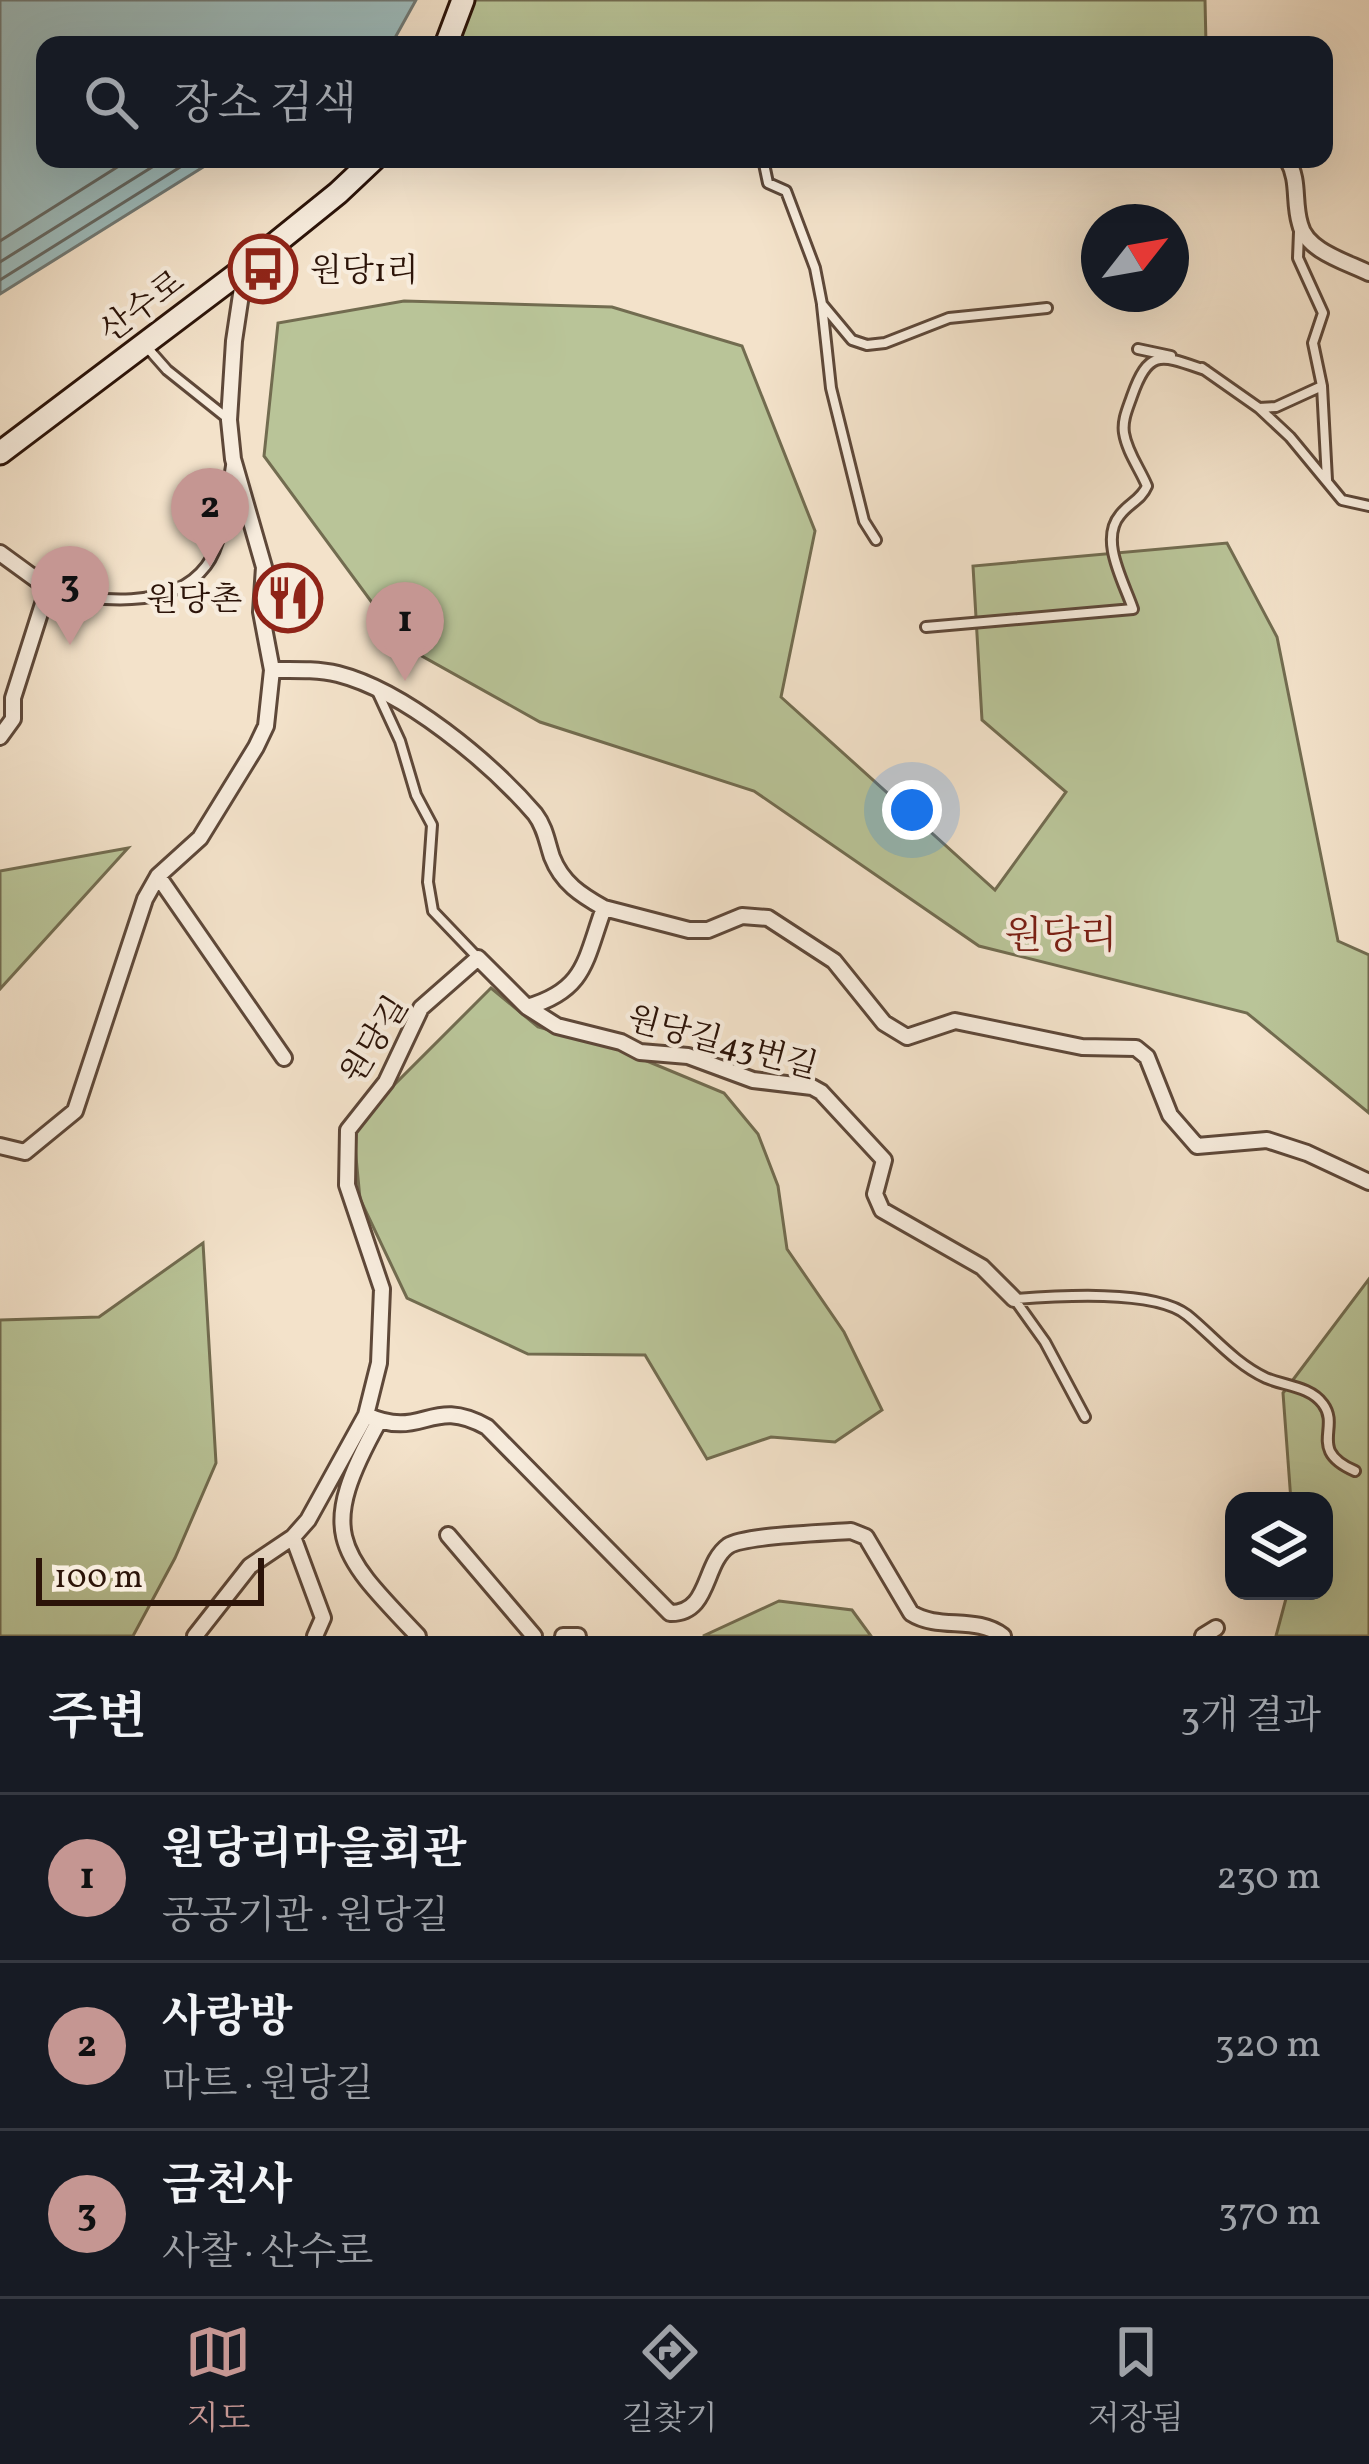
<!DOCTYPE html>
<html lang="ko">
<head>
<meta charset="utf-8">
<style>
	body { margin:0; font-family:Vollkorn,"Noto Serif KR",serif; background:#20242c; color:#f1f3f6 }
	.controls { position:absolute; right:36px; bottom:36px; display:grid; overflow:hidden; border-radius:24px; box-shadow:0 12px 48px #0002 }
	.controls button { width:108px; height:108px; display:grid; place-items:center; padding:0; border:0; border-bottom:3px solid #363941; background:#171b24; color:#f1f3f6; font:60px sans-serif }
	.compass { position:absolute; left:1081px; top:204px; width:108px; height:108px; border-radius:50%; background:#171b24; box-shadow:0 12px 48px #0002; rotate:59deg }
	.scale { position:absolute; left:36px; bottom:30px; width:228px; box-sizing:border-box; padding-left:12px; border:6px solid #2c1409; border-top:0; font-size:33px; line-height:42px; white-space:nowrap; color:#2c1409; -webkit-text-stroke:9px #f7ecdd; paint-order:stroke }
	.you { position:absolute; left:912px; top:810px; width:42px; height:42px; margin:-30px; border:9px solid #fff; border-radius:50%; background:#1a73e8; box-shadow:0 0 0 18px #1a73e833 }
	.badge { display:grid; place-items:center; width:78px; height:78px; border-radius:50%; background:#c59692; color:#111; font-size:39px; font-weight:700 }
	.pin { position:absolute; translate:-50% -99px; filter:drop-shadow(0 3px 6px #0008) }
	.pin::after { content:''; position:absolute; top:63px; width:42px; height:36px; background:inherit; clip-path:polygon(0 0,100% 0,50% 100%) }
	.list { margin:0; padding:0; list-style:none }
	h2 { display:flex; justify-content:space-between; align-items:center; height:156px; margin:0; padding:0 48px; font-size:51px }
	h2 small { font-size:39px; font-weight:400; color:#9ea1a6 }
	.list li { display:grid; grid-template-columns:78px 1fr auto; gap:36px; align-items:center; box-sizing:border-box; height:168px; padding:0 48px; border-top:3px solid #363941 }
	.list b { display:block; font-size:45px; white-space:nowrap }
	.list p { margin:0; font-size:39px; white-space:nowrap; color:#9ea1a6 }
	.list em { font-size:39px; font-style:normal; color:#9ea1a6 }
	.icon { flex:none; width:66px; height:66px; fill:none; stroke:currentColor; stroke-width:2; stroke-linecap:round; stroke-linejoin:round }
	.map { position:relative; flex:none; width:1369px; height:1636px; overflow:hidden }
	.search { position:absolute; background:#171b24; box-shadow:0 12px 48px #0002; left:36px; right:36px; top:36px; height:132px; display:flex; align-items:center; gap:30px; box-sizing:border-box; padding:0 42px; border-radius:24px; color:#9ea1a6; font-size:45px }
	.sheet { height:660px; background:#171b24 }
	nav { display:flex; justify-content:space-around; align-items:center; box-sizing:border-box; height:168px; border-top:3px solid #363941; background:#171b24; font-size:33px; color:#9ea1a6 }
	nav a { display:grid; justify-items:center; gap:6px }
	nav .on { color:#c59692 }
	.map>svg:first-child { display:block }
	.green { fill:#b9c498; stroke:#726c50; stroke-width:3 }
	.water { fill:#9dbcbd; stroke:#707975; stroke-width:3 }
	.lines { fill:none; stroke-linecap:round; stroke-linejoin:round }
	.shore { stroke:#646863; stroke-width:3 }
	.service-casing { stroke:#5e4839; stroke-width:14 }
	.minor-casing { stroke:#5e4839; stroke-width:20 }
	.secondary-casing { stroke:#2c1409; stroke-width:27 }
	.service { stroke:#f7ecdd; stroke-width:8 }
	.minor { stroke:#f7ecdd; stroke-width:14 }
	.secondary { stroke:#f7ecdd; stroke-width:21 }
	.labels { text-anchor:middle; stroke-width:9; stroke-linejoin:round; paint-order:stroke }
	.poi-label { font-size:33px; fill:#2c1409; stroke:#f7ecdd; text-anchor:start }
	.street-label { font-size:33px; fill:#2c1409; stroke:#f7ecdd }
	.quarter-label { font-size:39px; fill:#7a1f14; stroke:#f7ecdd }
</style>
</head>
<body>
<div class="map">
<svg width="1369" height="1636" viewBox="0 0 1369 1636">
	<rect width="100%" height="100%" fill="#f3e2ca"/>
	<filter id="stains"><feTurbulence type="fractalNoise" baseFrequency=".00167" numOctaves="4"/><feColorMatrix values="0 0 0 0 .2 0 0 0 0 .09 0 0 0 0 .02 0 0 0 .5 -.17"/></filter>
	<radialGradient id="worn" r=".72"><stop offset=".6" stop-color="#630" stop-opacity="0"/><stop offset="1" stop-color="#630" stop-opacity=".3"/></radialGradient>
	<path class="green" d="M472,0h733l1,45h-751z
		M404,301l208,6 130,39 73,185 -34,166 214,193 71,-98 -84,-72 -9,-154 254,-23 50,94 61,304 31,14v158l-122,-100 -268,-67 -225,-155 -214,-69 -136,-76 -140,-190 14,-133z
		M128,848l-128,141v-118z
		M491,988l47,39 80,22 106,44 34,41 20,52 9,63 57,83 38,78 -47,32 -64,-5 -64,22 -62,-104 -117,-1 -121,-56 -47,-99 -6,-63 11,-22z
		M203,1243l13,220 -41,95 -42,78h-133v-316l99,-3z
		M1369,1279v357h-93l12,-45h36v-90h-33l-8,-108z
		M779,1601l73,9 19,26h-168z"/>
	<path class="water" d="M0,0h416l-25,45h-346v114h171l-216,135z"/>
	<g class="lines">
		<path class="shore" d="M0,241l130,-82
			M0,262l165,-103
			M0,280l193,-121"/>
		<defs>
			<path id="service" d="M763,159l5,24 18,8 29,77 7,36 30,36 15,5 18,-2 64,-25 98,-10
				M1299,232l-1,26 25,55 -10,30 9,43 -46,21 -17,1 31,29 52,63 27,6
				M822,305l9,83 33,133 12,19
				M145,345l22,25 60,48
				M1138,349l33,7
				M1202,368l57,40
				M1322,386l5,94
				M48,588c46,14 124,23 158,-22 19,-25 20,-70 25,-100
				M926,627l207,-18c-9,-27 -34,-69 -13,-94 9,-12 21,-15 27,-29 -7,-17 -20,-34 -23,-53 -2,-13 4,-25 8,-37 17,-48 29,-41 73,-26
				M376,689l24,52 16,54 16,30 -4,57 5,29 45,47
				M1015,1299c41,-3 139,-10 172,16 26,21 47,48 79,63 18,8 44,8 57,26 18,24 -16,46 32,67
				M1015,1300l30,42 40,75"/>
			<path id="minor" d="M1287,159c13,22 6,42 13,65 6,27 47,38 69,49
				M0,553l48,35 -35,110v21l-13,18
				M158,876l126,182
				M604,908l85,22h19l34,-14 26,2 66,43 50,62 23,14 48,-16 127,26 54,1 11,9 23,58 27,31 70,-6 40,13 62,29
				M527,1007l30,19 64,16 19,10 48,4 65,24 59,7 9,5 63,68 -9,34 7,16 100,57 32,32
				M0,1146l25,6 50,-41 70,-212 13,-23 42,-38 56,-91 10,-21 6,-56
				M366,1415c58,26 64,-20 121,12l183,186c40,1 33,-49 58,-67 17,-11 98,-13 123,-15l15,6 45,76c28,18 65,2 92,23
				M379,1421c-62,112 -43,129 39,215
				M448,1535l86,101
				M293,1537l30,81 -8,18
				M195,1636l55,-70 43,-29 15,-17 58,-105 13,-52 3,-74 -35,-104 1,-55 38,-48 35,-74 57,-50 49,49c59,-17 58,-47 77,-99 -23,-13 -42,-25 -52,-51 -5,-15 -7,-30 -17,-43 -45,-52 -130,-123 -197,-140 -21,-5 -44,-4 -66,-4l-11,-58 3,-45 -31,-108 -4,-39 5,-79 11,-73
				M563,1636h15
				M1203,1636l13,-8"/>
			<path id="secondary" d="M446,45l17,-45
				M0,453l245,-185 93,-75 36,-34"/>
		</defs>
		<use href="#service" class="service-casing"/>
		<use href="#minor" class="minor-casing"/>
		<use href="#secondary" class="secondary-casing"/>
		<use href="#service" class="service"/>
		<use href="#minor" class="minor"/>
		<use href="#secondary" class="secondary"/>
	</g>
	<defs>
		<symbol id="bus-ring" viewBox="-11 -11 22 22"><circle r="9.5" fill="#f7ecdd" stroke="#8f2418" stroke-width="1.5"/><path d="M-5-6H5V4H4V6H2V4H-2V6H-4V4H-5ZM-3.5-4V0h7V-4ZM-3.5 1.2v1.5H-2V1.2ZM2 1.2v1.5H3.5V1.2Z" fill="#8f2418"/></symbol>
		<symbol id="restaurant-ring" viewBox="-11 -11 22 22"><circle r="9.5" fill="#f7ecdd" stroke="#8f2418" stroke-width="1.5"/><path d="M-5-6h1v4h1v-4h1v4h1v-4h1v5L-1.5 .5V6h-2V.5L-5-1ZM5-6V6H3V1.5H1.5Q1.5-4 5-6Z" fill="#8f2418"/></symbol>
	</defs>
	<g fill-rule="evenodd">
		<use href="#bus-ring" x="225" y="231" width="76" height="76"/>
		<use href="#restaurant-ring" x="250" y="560" width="76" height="76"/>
	</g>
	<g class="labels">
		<g class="poi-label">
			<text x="310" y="281">원당1리</text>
			<text x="242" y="610" text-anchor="end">원당촌</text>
		</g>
		<g class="street-label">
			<text transform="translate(141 305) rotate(-37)" y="12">산수로</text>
			<text transform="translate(373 1039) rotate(-58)" y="12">원당길</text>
			<text transform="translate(723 1041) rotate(15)" y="12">원당길43번길</text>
		</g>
		<g class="quarter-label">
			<text x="1061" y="948">원당리</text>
		</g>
	</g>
	<rect width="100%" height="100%" filter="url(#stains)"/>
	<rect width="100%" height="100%" fill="url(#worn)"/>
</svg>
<div class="controls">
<button><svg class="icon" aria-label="layers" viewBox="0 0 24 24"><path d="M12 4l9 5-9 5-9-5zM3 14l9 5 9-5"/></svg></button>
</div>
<svg class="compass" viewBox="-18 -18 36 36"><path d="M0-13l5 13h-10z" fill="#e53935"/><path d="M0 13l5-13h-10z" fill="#9ea1a6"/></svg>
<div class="scale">100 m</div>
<div class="you"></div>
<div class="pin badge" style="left:405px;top:681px">1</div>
<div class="pin badge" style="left:210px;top:567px">2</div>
<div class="pin badge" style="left:70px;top:645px">3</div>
<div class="search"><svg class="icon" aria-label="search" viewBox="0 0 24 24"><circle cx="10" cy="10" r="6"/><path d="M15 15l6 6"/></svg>장소 검색</div>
</div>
<section class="sheet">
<h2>주변<small>3개 결과</small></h2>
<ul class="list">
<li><span class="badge">1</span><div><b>원당리마을회관</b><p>공공기관 · 원당길</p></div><em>230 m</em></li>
<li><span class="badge">2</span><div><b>사랑방</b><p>마트 · 원당길</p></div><em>320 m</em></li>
<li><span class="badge">3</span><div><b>금천사</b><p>사찰 · 산수로</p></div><em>370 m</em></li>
</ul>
</section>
<nav>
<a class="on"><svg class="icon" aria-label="map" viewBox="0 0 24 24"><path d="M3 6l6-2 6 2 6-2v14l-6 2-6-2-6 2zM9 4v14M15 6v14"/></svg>지도</a>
<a><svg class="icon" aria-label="directions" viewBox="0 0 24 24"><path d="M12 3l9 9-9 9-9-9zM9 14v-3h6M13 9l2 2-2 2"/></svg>길찾기</a>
<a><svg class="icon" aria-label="saved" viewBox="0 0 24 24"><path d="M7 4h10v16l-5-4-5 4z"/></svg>저장됨</a>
</nav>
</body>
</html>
